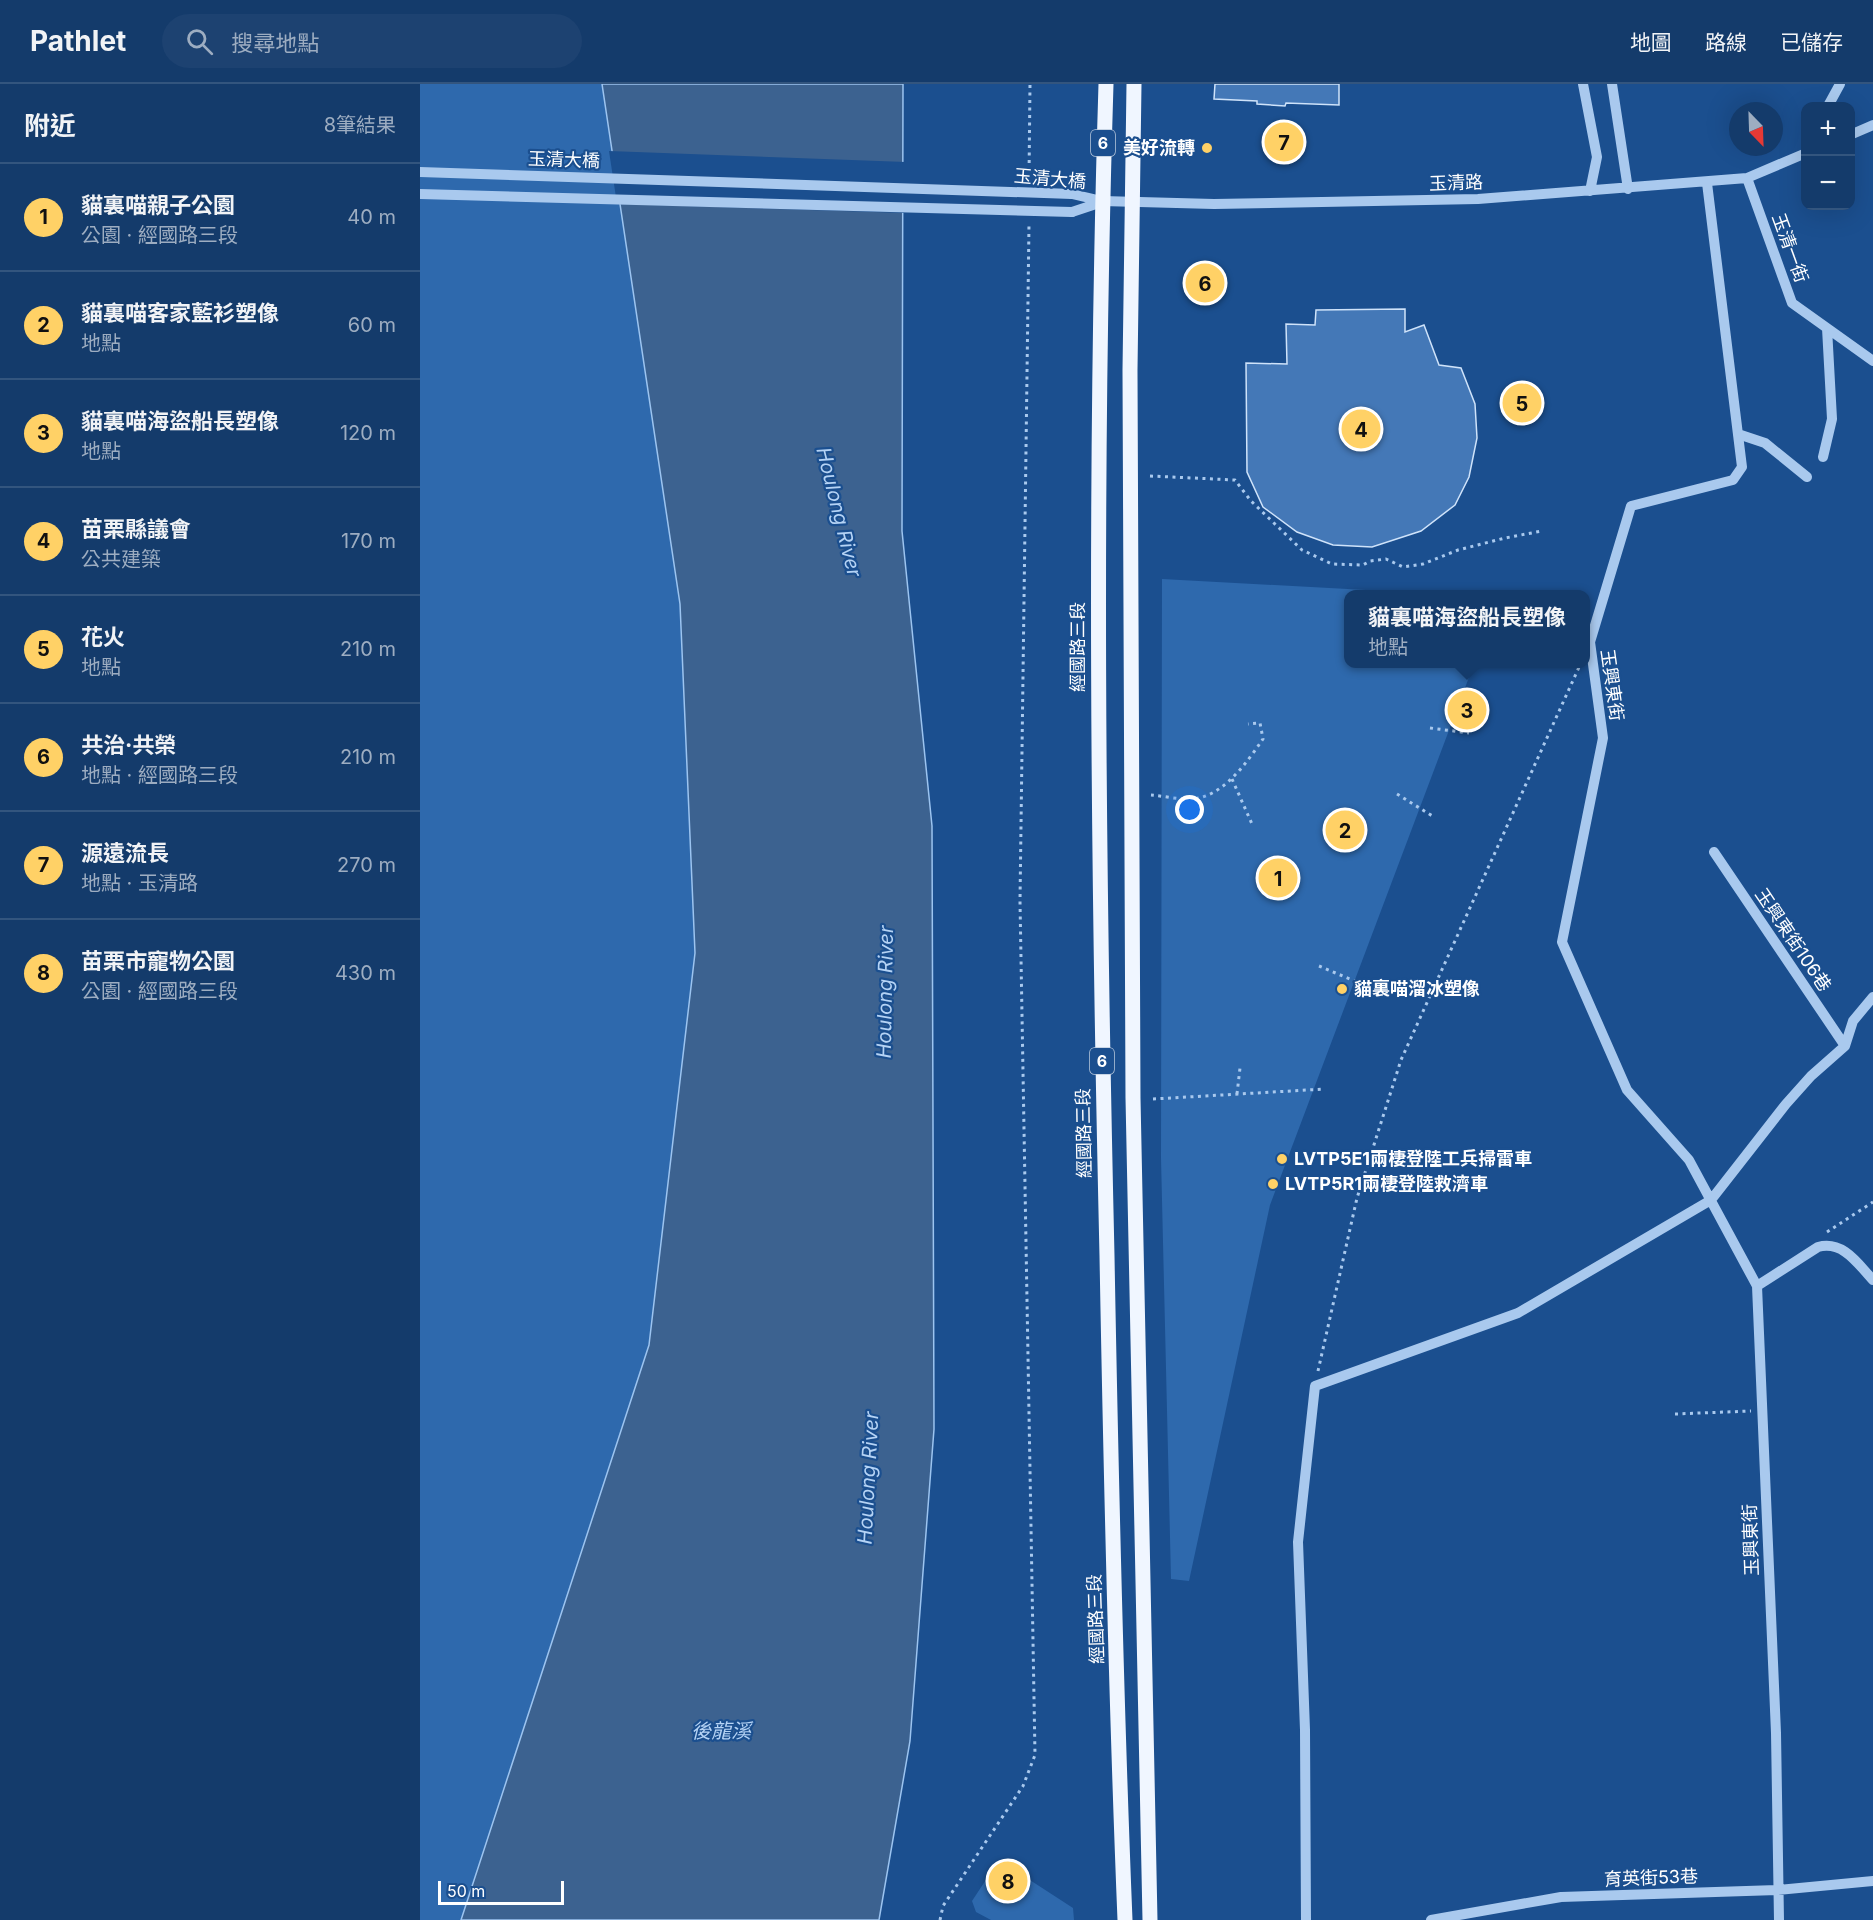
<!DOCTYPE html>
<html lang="zh-TW">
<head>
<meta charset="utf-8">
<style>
	body { margin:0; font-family:Inter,"Noto Sans TC",sans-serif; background:#1d4271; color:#f1f3f6 }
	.controls { position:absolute; right:18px; top:18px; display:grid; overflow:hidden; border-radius:12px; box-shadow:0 6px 24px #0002 }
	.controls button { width:54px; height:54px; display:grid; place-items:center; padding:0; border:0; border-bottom:2px solid #33557e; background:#143b6b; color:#f1f3f6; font:30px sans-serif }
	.compass { position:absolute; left:1309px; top:18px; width:54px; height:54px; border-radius:50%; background:#143b6b; box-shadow:0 6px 24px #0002; rotate:157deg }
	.scale { position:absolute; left:18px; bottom:15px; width:126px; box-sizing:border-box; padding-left:6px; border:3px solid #fff; border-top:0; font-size:16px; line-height:21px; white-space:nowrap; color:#fff; -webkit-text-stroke:4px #1b4f8f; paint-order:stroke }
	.you { position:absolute; left:770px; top:726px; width:21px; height:21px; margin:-15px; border:4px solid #fff; border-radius:50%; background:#1a73e8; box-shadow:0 0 0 9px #1a73e833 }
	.badge { display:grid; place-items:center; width:39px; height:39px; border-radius:50%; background:#ffd166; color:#111; font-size:20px; font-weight:700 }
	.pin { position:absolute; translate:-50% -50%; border:3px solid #fff; box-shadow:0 2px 6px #0006 }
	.popup { position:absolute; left:924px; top:506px; width:246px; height:78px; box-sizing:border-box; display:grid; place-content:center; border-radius:12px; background:#143b6b; filter:drop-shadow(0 2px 4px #0005); font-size:20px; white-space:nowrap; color:#9dadc1 }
	.popup b { font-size:22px; color:#f1f3f6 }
	.popup::after { content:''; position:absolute; left:50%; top:100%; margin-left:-12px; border:12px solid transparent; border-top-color:#143b6b }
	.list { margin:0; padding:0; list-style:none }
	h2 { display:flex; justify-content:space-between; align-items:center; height:78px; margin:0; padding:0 24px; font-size:26px }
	h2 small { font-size:20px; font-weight:400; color:#9dadc1 }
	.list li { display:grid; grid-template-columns:39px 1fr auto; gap:18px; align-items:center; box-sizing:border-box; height:108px; padding:0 24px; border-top:2px solid #33557e }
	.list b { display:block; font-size:22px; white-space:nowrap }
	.list p { margin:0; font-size:20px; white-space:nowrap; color:#9dadc1 }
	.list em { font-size:20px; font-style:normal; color:#9dadc1 }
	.icon { flex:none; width:33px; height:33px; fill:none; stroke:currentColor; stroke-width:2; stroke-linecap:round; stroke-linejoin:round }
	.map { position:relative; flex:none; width:1453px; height:1836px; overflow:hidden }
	header { display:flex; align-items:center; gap:36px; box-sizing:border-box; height:84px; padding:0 30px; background:#143b6b; border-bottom:2px solid #33557e }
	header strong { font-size:28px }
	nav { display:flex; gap:33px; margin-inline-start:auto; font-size:21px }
	.search { width:420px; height:54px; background:#1d4271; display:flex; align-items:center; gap:15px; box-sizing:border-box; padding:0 21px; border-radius:33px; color:#9dadc1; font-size:22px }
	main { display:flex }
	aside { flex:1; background:#143b6b }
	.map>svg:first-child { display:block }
	.green { fill:#2e69ad }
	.water { fill:#3c6290; stroke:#9cc4f0; stroke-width:1.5 }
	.pier { fill:#1b4f8f }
	.building { fill:#4478b7; stroke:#cfe3fa; stroke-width:1.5 }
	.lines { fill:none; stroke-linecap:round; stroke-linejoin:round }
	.path { stroke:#a9c9ee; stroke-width:3; stroke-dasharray:3 4.5; stroke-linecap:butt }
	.minor { stroke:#a9c9ee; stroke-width:10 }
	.major { stroke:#f0f6ff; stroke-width:15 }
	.minor-bridge { stroke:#a9c9ee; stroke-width:10 }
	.poi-dot { fill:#ffd166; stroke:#1b4f8f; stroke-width:2 }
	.labels { text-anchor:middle; stroke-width:4.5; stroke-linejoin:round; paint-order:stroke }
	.shield { fill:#1b4f8f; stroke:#bbcadd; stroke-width:1.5 }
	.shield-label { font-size:16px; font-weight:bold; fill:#fff }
	.poi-label { font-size:18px; font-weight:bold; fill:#fff; stroke:#1b4f8f; text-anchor:start }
	.street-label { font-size:18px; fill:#fff; stroke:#1b4f8f }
	.water-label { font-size:20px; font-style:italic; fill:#b5d3f5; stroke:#1b4f8f }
</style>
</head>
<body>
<header>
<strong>Pathlet</strong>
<div class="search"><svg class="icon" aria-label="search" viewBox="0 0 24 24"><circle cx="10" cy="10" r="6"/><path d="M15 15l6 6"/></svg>搜尋地點</div>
<nav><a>地圖</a><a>路線</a><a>已儲存</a></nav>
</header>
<main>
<aside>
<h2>附近<small>8筆結果</small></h2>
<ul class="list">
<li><span class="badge">1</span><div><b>貓裏喵親子公園</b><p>公園 · 經國路三段</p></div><em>40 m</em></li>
<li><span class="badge">2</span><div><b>貓裏喵客家藍衫塑像</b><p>地點</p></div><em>60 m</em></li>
<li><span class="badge">3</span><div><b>貓裏喵海盜船長塑像</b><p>地點</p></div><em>120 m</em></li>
<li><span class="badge">4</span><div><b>苗栗縣議會</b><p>公共建築</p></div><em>170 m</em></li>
<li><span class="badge">5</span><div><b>花火</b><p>地點</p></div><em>210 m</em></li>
<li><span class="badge">6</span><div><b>共治‧共榮</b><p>地點 · 經國路三段</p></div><em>210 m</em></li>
<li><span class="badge">7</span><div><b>源遠流長</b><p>地點 · 玉清路</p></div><em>270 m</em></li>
<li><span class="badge">8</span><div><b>苗栗市寵物公園</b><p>公園 · 經國路三段</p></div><em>430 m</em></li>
</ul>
</aside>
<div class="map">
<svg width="1453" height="1836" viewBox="0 0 1453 1836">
	<rect width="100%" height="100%" fill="#1b4f8f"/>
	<path class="green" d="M0,0h182l40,264 150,219 -30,1353h-342z
		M742,495l277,15h-91v70h126l-204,541 -81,376 -18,-2 -10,-421z
		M579,1776l74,48 1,12h-83l-15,-8 -4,-11z"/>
	<path class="water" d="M182,0h301l-1,447 30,295 2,603 -24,312 -31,179h-418l188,-575 46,-392 -15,-349z"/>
	<path class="pier" d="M189,67l297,11v51l-289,-9z"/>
	<path class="building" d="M795,0h124v21l-53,-2 -1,3 -28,-2v-3l-43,-2z
		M985,225v23l19,-7 15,40 22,3 14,36 2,34 -8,39 -14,28 -34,26 -49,16 -39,-2 -36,-13 -34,-25 -16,-35 -1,-109 41,1 -1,-40 29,1 1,-15z"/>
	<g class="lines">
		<path class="path" d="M609,94l1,-94
			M730,392l85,4 16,21 51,49 30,14 31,1 7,-4 16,-2 17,8 20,-3 35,-14 47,-12 37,-7
			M1010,644l39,5
			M812,695l20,45
			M977,710l37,23
			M731,711c13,1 29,5 42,4 31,-3 54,-37 70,-60l-3,-16 -12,1
			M899,882l45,19
			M817,1010l3,-26
			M733,1015l172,-10
			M1407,1148l46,-30
			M898,1287l39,-173 44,-138 179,-395
			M1255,1330l76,-3
			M520,1836l3,-14 80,-120 12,-31 -15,-854 9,-677"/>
		<path class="minor" d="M1163,0l14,73 -7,34
			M1192,0l16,105
			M1408,22l12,-22
			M1430,51l23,-10
			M1327,94l45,125 81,58
			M1287,99l35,284 -9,13 -102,26 -41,136 13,96 -41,204 65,148 62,70 68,126 19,447 3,187
			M652,110l30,7 112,3 264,-5 269,-21 59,-25
			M652,128l30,-10
			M1318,350l27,9 42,34
			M1403,373l9,-38 -5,-91
			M1294,768l131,194
			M1337,1202l61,-39c25,-7 40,17 55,33
			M886,1836l-1,-190 -7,-188 17,-156 203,-73 193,-113 75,-96 25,-28 34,-30 8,-25 20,-24
			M1011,1836l130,-23 216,-7 96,-9"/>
		<path class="major" d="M686,0c-12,391 -8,781 1,1172 4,221 9,443 18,664
			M714,0l-4,286 3,728 17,822"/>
		<path class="minor-bridge" d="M0,88l652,22
			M0,110l652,18"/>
	</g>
	<g class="poi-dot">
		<circle cx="787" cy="64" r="6"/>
		<circle cx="922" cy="905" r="6"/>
		<circle cx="862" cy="1075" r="6"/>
		<circle cx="853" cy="1100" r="6"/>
	</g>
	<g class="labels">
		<g class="shield">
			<rect x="671" y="46" width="24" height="26" rx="4.5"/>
			<rect x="670" y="964" width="24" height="26" rx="4.5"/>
		</g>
		<g class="shield-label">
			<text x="683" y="65">6</text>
			<text x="682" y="983">6</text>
		</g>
		<g class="poi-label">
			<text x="775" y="70" text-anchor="end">美好流轉</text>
			<text x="934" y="911">貓裏喵溜冰塑像</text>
			<text x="874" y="1081">LVTP5E1兩棲登陸工兵掃雷車</text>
			<text x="865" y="1106">LVTP5R1兩棲登陸救濟車</text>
		</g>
		<g class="street-label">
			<text transform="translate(144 76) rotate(2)" y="6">玉清大橋</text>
			<text transform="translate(630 95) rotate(5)" y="6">玉清大橋</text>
			<text transform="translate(1036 99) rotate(-2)" y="6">玉清路</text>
			<text transform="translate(1370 164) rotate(70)" y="6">玉清一街</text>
			<text transform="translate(658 563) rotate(-90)" y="6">經國路三段</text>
			<text transform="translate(1192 601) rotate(82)" y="6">玉興東街</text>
			<text transform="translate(1373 856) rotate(56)" y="6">玉興東街106巷</text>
			<text transform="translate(664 1049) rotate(-91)" y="6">經國路三段</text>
			<text transform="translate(1331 1456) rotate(-92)" y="6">玉興東街</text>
			<text transform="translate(676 1535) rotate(-92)" y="6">經國路三段</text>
			<text transform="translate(1231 1794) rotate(-2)" y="6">育英街53巷</text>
		</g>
		<g class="water-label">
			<text transform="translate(419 428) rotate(76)" y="7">Houlong River</text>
			<text transform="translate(465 908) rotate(-89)" y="7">Houlong River</text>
			<text transform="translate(448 1394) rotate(-87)" y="7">Houlong River</text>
			<text x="301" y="1654">後龍溪</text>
		</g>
	</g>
</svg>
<div class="controls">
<button>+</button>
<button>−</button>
</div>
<svg class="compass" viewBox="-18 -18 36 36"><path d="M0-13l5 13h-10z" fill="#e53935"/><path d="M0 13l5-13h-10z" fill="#9dadc1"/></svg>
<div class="scale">50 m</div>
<div class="you"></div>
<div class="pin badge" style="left:858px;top:794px">1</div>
<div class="pin badge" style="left:925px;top:746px">2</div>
<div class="pin badge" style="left:1047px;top:626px">3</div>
<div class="popup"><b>貓裏喵海盜船長塑像</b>地點</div>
<div class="pin badge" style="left:941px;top:345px">4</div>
<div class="pin badge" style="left:1102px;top:319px">5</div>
<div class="pin badge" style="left:785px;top:199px">6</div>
<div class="pin badge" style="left:864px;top:58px">7</div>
<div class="pin badge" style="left:588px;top:1797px">8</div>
</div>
</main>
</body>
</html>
